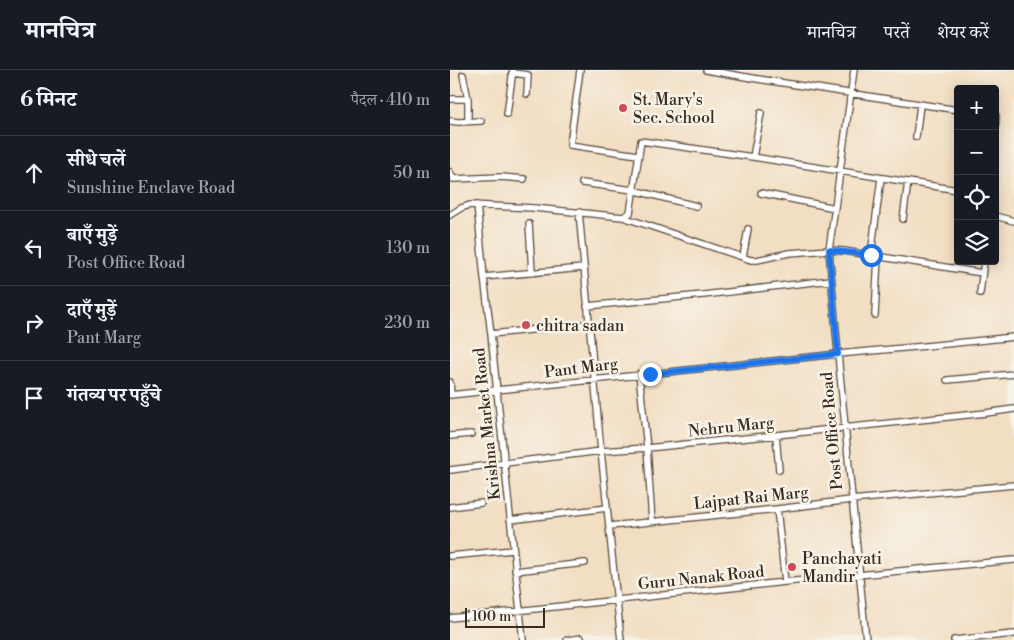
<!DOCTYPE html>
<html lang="hi">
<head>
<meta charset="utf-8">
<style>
	body { margin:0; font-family:"Libre Bodoni","Noto Serif Devanagari",serif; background:#20242c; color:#f1f3f6 }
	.controls { position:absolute; right:15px; top:15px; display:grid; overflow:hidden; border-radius:5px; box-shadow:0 2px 12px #0003 }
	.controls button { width:45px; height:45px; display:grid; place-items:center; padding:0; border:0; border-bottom:1px solid #363941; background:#171b24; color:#f1f3f6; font:25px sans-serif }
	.scale { position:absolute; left:15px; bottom:12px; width:80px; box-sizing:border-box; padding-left:5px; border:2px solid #3b2a1e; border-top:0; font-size:14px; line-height:18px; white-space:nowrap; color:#3b2a1e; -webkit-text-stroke:4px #f7f3e8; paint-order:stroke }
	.stop { position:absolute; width:15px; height:15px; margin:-11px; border:4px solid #1a73e8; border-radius:50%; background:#fff }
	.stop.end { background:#1a73e8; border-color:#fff; box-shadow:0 1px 5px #0008 }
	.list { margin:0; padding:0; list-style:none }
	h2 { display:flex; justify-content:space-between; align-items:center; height:65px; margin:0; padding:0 20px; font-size:21px }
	h2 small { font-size:16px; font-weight:400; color:#9ea1a6 }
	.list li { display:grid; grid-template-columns:32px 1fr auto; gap:15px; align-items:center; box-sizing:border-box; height:75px; padding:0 20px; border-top:1px solid #363941 }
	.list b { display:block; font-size:19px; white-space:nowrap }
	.list p { margin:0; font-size:16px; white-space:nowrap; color:#9ea1a6 }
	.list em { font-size:16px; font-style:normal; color:#9ea1a6 }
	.icon { flex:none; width:28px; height:28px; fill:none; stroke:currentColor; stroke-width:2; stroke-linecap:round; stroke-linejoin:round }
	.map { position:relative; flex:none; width:564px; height:570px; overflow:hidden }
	header { display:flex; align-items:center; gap:30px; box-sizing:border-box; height:70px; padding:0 25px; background:#171b24; border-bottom:1px solid #363941 }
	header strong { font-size:24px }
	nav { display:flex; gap:28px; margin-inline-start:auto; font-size:18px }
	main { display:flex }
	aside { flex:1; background:#171b24 }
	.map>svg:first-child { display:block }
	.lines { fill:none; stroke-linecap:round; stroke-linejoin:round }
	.minor-casing { stroke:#564537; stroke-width:8 }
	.minor { stroke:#fff; stroke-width:5.5 }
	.route { stroke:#1a73e8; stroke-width:6 }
	.poi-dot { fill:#d1495b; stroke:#f7f3e8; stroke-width:2 }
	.labels { text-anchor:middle; stroke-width:5; stroke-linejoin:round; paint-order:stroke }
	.poi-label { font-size:16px; fill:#3b2a1e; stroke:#f7f3e8; text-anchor:start }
	.street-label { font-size:16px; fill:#3b2a1e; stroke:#f7f3e8 }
</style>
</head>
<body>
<header>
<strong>मानचित्र</strong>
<nav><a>मानचित्र</a><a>परतें</a><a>शेयर करें</a></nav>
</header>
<main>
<aside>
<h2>6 मिनट<small>पैदल · 410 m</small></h2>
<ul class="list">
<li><svg class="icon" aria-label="ahead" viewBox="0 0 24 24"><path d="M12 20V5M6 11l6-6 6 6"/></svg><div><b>सीधे चलें</b><p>Sunshine Enclave Road</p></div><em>50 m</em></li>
<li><svg class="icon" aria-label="left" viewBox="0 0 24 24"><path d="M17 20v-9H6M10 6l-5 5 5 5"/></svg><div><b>बाएँ मुड़ें</b><p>Post Office Road</p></div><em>130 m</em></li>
<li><svg class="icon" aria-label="right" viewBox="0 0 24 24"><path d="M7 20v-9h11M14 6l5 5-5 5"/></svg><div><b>दाएँ मुड़ें</b><p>Pant Marg</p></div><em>230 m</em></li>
<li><svg class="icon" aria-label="arrive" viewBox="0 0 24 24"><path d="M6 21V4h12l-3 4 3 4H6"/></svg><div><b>गंतव्य पर पहुँचे</b></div></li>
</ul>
</aside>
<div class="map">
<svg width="564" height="570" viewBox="0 0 564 570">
	<rect width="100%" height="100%" fill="#f7f3e8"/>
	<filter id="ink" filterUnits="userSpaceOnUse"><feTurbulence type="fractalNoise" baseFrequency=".02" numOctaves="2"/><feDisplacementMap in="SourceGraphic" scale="10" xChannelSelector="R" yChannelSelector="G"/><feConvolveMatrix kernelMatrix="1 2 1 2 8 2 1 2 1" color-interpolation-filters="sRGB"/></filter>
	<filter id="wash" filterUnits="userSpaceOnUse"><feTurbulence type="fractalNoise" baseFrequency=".0096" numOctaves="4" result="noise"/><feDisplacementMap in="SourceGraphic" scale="20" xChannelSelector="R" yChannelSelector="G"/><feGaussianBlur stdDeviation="1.12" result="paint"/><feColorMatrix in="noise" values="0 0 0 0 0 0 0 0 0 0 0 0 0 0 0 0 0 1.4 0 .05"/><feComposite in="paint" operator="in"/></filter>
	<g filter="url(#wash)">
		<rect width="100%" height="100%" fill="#f2dec2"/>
	</g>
	<g filter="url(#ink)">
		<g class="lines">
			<defs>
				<path id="minor" d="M130,0l-10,75 68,10
					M256,0l52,9 200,31
					M404,0l-25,180 9,104 28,286
					M62,3l16,2 -1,19
					M13,5l5,24v23
					M0,29h18
					M57,44l6,-44
					M545,46h1l-1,21
					M0,51l8,1 23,-1
					M466,67l4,-32
					M303,87l8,-44
					M0,102l3,7 48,-2 23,2
					M132,113l51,7 63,16
					M311,123l74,15
					M27,135l7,72 7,57 32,306
					M129,142l22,239 20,189
					M0,145l11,-7 9,-3 64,3 89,9 128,43h6l32,-7 40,-3 15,1 138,22
					M545,146l19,5
					M173,147l7,-4 11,-72 112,16 205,33
					M453,149l5,-37
					M79,154l3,48
					M421,185l10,-77
					M293,187l5,-28
					M34,207l99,-9
					M530,223l4,-32
					M137,236l116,-11 128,-15
					M425,245l3,-59
					M41,264l98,-10
					M189,304l8,74 5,73
					M497,310l67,-6
					M0,312l1,13
					M0,325l388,-41 88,-8 88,-9
					M326,365l3,35
					M0,366l21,-2
					M0,400l151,-19 46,-3 110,-11 229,-24 28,-4
					M0,437l31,-4
					M327,439l8,73
					M60,450l97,-12
					M160,456l167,-17 74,-9 163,-15
					M0,486l63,-6
					M65,501l70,-8
					M0,548l335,-36 229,-22
					M117,570l14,-2
					M504,570l60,-6"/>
			</defs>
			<use href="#minor" class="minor-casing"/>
			<use href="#minor" class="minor"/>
		</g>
	</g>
	<g class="lines" filter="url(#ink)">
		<path class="route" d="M200,304l188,-20 -9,-104 42,5"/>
	</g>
	<g class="poi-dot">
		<circle cx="173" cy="38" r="5"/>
		<circle cx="76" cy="255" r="5"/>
		<circle cx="342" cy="497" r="5"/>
	</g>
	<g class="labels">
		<g class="poi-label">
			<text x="183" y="35">St. Mary's<tspan x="183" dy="18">Sec. School</tspan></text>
			<text x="86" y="261">chitra sadan</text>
			<text x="352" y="494">Panchayati<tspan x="352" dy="18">Mandir</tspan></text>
		</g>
		<g class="street-label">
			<text transform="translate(131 297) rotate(-7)" y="6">Pant Marg</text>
			<text transform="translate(36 354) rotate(-96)" y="6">Krishna Market Road</text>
			<text transform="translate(281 356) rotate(-6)" y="6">Nehru Marg</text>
			<text transform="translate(381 361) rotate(-95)" y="6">Post Office Road</text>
			<text transform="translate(301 427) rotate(-6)" y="6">Lajpat Rai Marg</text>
			<text transform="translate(251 507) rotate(-6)" y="6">Guru Nanak Road</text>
		</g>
	</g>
</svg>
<div class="controls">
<button>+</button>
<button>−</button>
<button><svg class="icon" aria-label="locate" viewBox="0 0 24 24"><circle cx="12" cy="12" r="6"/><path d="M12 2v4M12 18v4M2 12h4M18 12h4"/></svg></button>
<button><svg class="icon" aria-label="layers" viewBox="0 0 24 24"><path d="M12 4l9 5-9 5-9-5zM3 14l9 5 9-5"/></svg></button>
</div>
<div class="scale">100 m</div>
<div class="stop" style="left:421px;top:185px"></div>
<div class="stop end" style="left:200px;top:304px"></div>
</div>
</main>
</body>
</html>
